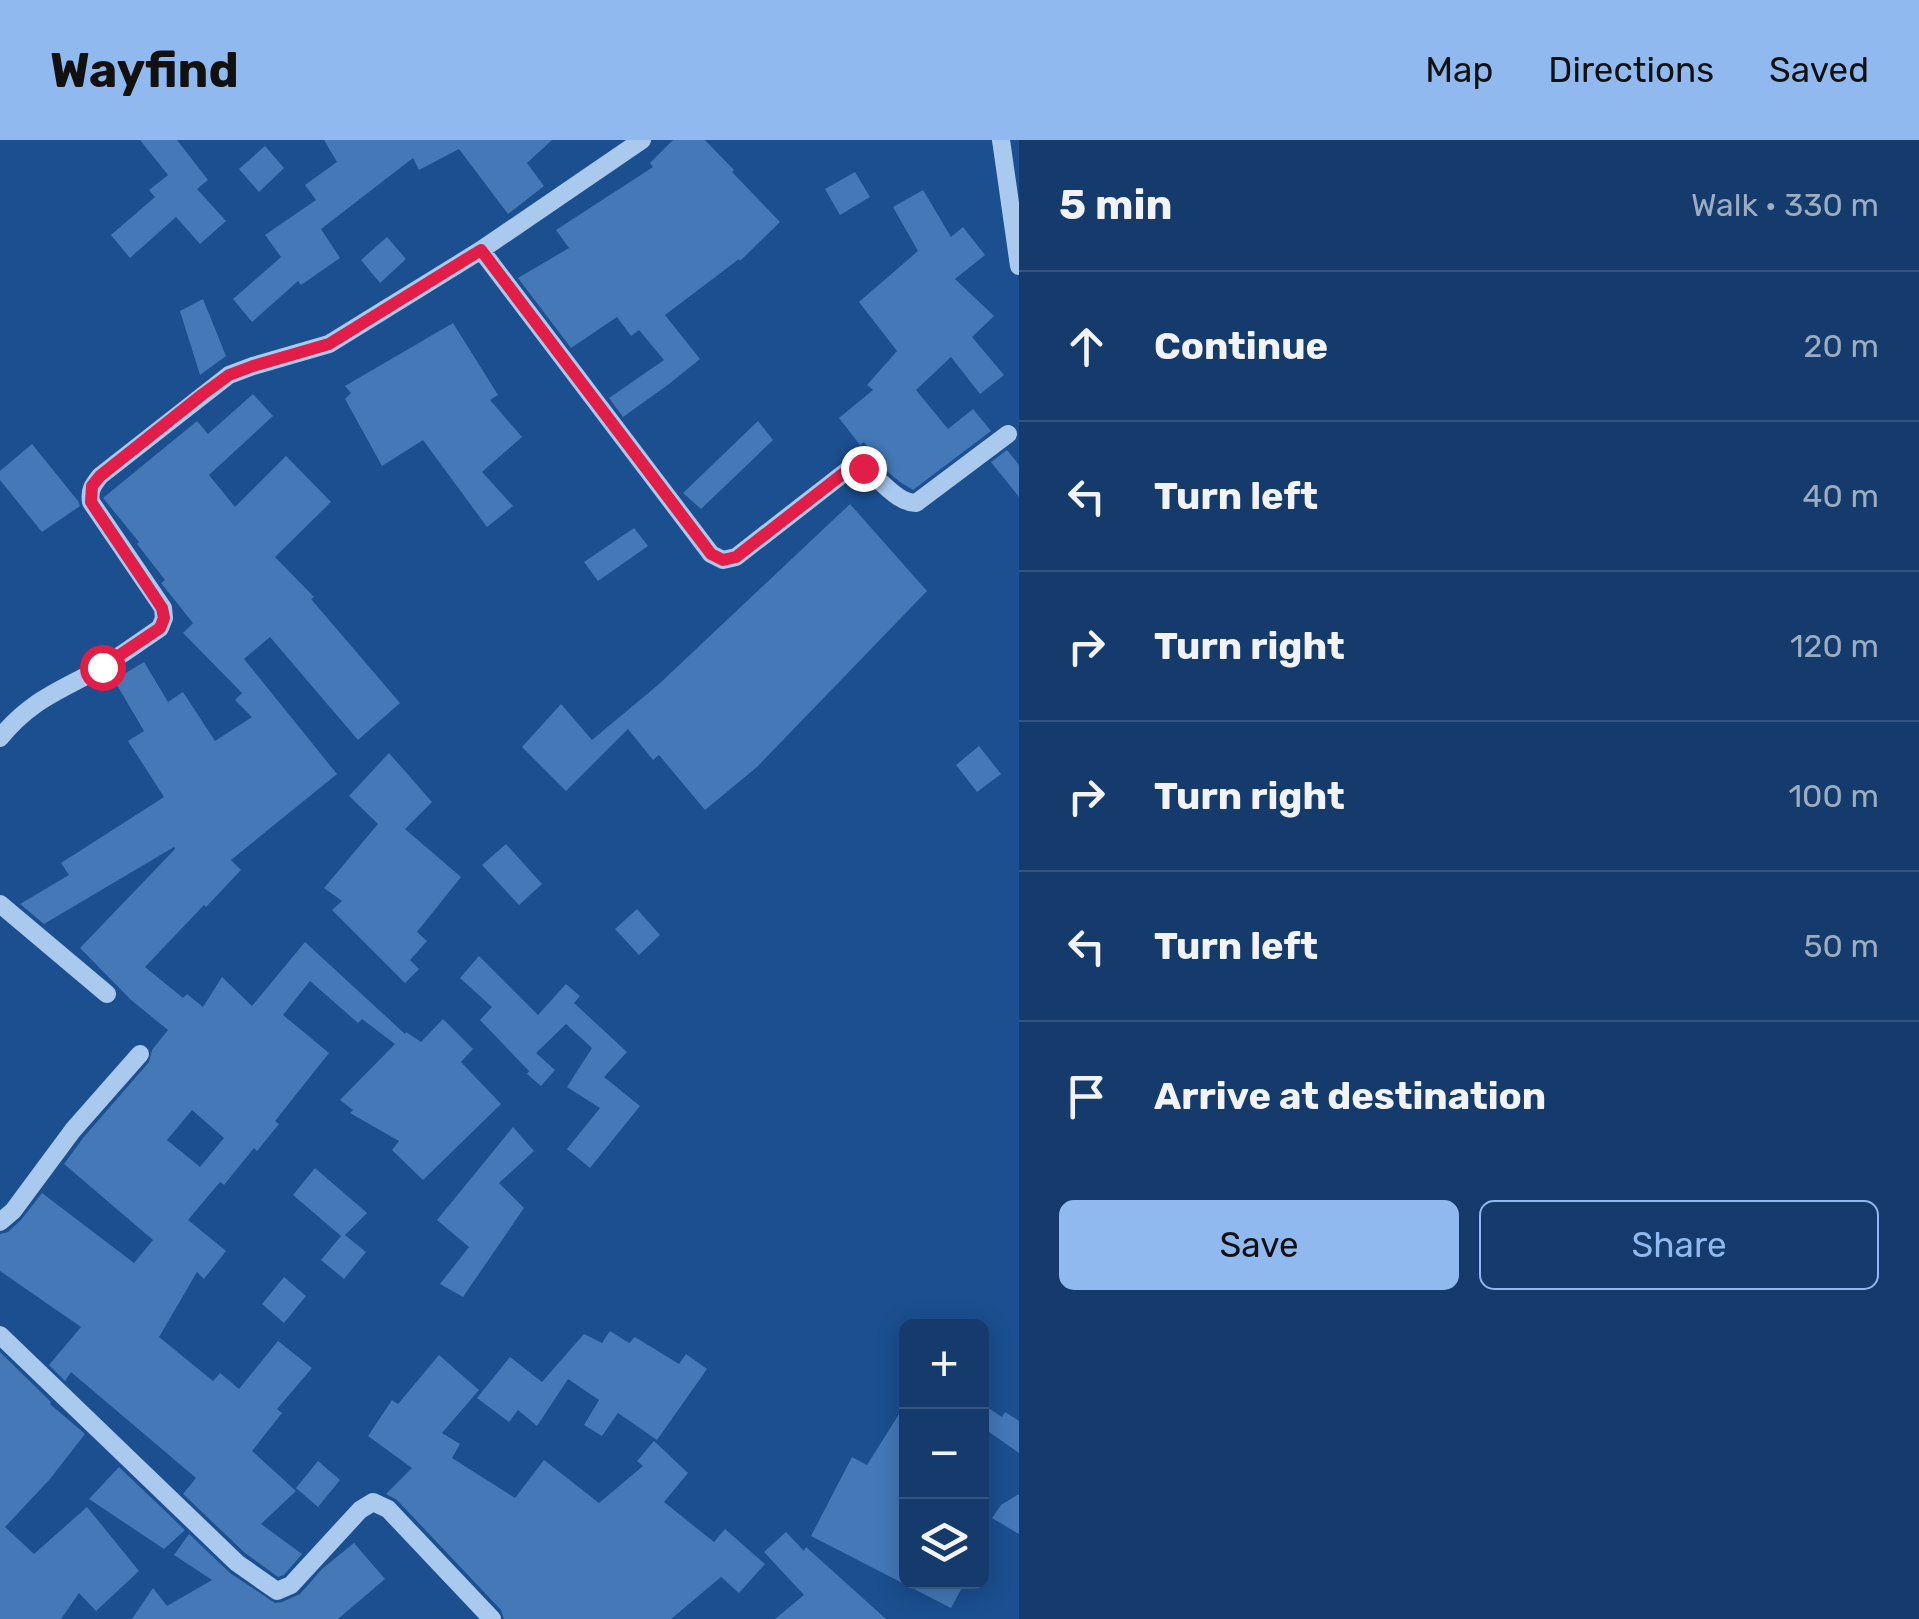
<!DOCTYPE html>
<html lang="en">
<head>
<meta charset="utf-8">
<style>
	body { margin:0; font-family:Rubik,sans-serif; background:#214673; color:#f1f3f6 }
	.controls { position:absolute; right:30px; bottom:30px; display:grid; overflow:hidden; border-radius:15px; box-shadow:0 5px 25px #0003 }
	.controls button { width:90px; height:90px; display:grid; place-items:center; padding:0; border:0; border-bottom:2px solid #33557e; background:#143b6b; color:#f1f3f6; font:50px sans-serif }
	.stop { position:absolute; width:30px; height:30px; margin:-22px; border:8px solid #e11d48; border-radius:50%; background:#fff }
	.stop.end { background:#e11d48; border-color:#fff; box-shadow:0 2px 10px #0008 }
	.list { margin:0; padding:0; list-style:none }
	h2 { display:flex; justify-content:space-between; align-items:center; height:130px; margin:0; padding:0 40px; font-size:42px }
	h2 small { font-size:32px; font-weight:400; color:#9dadc1 }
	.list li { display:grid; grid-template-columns:65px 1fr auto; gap:30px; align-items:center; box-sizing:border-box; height:150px; padding:0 40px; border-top:2px solid #33557e }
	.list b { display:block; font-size:38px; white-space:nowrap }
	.list em { font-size:32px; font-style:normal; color:#9dadc1 }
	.actions { display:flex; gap:20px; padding:30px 40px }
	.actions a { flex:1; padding:22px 0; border:2px solid #90b9f0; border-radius:15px; text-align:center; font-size:35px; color:#90b9f0 }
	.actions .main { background:#90b9f0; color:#111 }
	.icon { flex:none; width:55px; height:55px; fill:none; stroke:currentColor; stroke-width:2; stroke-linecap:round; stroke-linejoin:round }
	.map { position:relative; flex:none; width:1019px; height:1479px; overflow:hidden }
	header { display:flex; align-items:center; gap:60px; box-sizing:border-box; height:140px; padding:0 50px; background:#90b9f0; color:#111 }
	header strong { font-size:48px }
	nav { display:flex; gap:55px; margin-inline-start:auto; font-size:35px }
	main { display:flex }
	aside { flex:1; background:#143b6b }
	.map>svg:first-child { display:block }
	.building { fill:#4478b7; fill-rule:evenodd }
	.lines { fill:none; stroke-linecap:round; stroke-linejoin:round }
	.minor { stroke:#a9c9ee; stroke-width:18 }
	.route { stroke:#e11d48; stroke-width:12 }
</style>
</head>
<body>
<header>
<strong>Wayfind</strong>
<nav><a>Map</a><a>Directions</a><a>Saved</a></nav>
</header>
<main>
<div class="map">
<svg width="1019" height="1479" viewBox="0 0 1019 1479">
	<rect width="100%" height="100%" fill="#1b4f8f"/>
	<path class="building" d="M140,0h37l31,40 -11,9 29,32 -26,23 -24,-27 -46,41 -19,-23 44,-38 -6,-7 19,-15z
		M324,0h228l-25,23 17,23 -36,28 -49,-65 -40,21 -6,-12 -92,71 19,29 -39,27 -3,-4 -46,41 -19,-23 48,-42 -16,-22 51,-35 -11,-15 32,-23z
		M673,0h32l29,30 -2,2 48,50 -40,39 -1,-2 -74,56 35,44 -31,25 -46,33 -14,-19 55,-38 -25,-30 -8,6 -14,-19 -46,31 -53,-70 51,-30 -13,-18 97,-63 -3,-4z
		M265,6l19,22 -25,24 -20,-23z
		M855,32l15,25 -30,18 -15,-26z
		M923,50l28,47 12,-10 22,28 -30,24 39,37 -22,21 32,38 -24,19 -29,-37 -35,33 32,39 25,-20 18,22 -78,59 -13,-8 -17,-14 -19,-26 -4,3 -21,-27 34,-28 -6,-5 30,-34 -38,-49 59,-51 -25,-44z
		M387,97l19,22 -26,24 -19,-23z
		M203,159l23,57 -26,19 -20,-64z
		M453,183l45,72 -8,5 32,37 -40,35 31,34 -26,21 -64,-87 -41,26 -37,-67 6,-6 -6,-7z
		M253,254l20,22 -64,59 26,32 51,-51 45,46 -56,55 39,40 -3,2 89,104 -42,37 -88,-103 -26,22 93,115 -106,86 10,10 -35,37 -2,-2 -59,62 38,31 4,-4 16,13 19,-30 30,29 53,-64 100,92 1,-2 15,10 22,-23 30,30 -12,13 40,42 -78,76 -31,-30 7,-9 -49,-28 3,-3 -13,-10 55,-56 -33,-25 -4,4 -48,-42 -27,34 46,38 -54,68 4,3 -22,27 -3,-3 -30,37 -4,-3 -32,38 38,31 -22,28 -7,-7 -38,65 54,44 7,-8 19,16 39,-48 34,27 -35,41 5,4 -30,38 44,40 -35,33 41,30 -18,21 -6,2 -33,-24 -62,-59 13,-16 -125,-106 -6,9 -16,-16 32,-38 -81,-56v-37l8,-2 13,-12 21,-27 92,70 19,-23 -89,-76 19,-26 66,-76 3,-12 16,-20 -37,-30 -51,-52 95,-99 -1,-2 -130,77 -24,-20 49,-29 -8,-12 103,-66 -36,-56 16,-10 -30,-51 30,-18 24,40 15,-10 32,49 37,-24 -17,-17 7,-7 -59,-60 10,-10 -32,-40 4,-3 -28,-36 2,-2 -36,-44 94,-77 11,13zM192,970l32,28 -24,29 -33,-27z
		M758,281l15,19 -72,69 -18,-16z
		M32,304l46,57 2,5 -38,26 -42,-52v-9z
		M1007,310l12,15v32l-28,-35z
		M850,364l77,87 -170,176 -52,43 -46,-55 -6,5 -25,-31 -62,62 -44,-44 39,-43 31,36 66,-55z
		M634,388l14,18 -50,35 -14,-19z
		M979,606l22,28 -24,18 -21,-27z
		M389,613l43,49 -27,27 56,48 -44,55 10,9 -17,19 9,9 -14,14 -73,-73 10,-9 -18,-13 54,-64 -29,-28z
		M506,704l36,40 -23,21 -37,-40z
		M637,769l23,26 -21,20 -24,-26z
		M479,816l59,59 28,-31 14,12 -6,7 53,49 -23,25 36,29 -50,62 -23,-19 33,-41 -33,-21 25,-39 -26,-24 -30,29 19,17 -14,16 -14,-12 2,-3 -49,-51 12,-13 -32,-29z
		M513,987l21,24 -35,32 25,25 -61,89 -23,-13 29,-37 -32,-27z
		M315,1028l52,45 -22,22 21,17 -22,27 -23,-19 20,-24 -48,-41z
		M284,1137l22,19 -22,27 -22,-19z
		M610,1191l19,12 6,-6 44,27 7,-10 21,15 -50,71 -39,-27 -16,23 -18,-11 15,-25 -31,-21 -31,47 -19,-16 -9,12 -32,-24 33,-41 32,25 42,-48 18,9z
		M0,1212l51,50 -1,2 35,30 -35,45 -45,48 29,27 53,-47 52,64 -43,40 -17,-18 -18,26h-61z
		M439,1215l40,35 -37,43 18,11 -8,14 63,40 29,-38 55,43 44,-37 -6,-5 17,-20 34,32 -24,29 50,40 11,-13 40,35 -26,29 -18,-16 -50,42h-167l-3,-9 -104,-110 -11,-6 26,-26 -44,-32 24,-36 6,4z
		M906,1263v179h59l-14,26 -140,-72 41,-79 15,8z
		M982,1264l20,13 3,-5 14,9v32l-37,-26z
		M318,1321l22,19 -22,27 -22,-19z
		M119,1327l66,63 -21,19 -75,-50z
		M1019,1354v40l-27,-16 9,-13z
		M786,1392l18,19 2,-4 80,72h-111l29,-24 -40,-43z
		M189,1394l41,39 45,30 7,-1 18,-8 22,-25 32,-26 31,36 -47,40h-206l21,-31 14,18 45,-26 -38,-25z"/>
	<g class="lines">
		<path class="minor" d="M1001,0l18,126
			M481,110l230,304 12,6 13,-3 117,-91c25,4 38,36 63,37l92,-69
			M0,598c31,-39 61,-47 102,-71 20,-12 39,-26 58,-39l4,-10 -1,-10 -72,-106c-2,-12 2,-17 9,-26l129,-101 24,-9 76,-22 152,-94 161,-110
			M0,764l107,90
			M0,1082l13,-11 60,-81 67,-76
			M0,1195l237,228 40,28 14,-6 69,-75 13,-8 15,7 104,110"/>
	</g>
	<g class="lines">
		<path class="route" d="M102,527l58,-39 4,-10 -2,-10 -71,-106 1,-16 8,-10 103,-82 26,-19 24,-9 76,-22 152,-94 230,304 12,6 13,-3 117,-91 10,2"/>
	</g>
</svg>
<div class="controls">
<button>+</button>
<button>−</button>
<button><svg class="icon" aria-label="layers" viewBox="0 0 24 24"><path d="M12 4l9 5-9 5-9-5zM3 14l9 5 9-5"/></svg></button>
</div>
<div class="stop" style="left:102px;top:527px"></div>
<div class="stop end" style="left:863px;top:328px"></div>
</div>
<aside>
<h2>5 min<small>Walk · 330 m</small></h2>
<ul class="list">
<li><svg class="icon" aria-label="ahead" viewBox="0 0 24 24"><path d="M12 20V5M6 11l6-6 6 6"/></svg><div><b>Continue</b></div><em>20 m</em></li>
<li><svg class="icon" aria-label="left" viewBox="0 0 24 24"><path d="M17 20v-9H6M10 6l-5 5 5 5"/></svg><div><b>Turn left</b></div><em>40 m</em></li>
<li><svg class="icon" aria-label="right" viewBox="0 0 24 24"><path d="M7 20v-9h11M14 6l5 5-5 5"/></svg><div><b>Turn right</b></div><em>120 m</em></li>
<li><svg class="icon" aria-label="right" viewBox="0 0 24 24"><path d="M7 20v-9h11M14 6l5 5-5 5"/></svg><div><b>Turn right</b></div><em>100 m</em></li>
<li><svg class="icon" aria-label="left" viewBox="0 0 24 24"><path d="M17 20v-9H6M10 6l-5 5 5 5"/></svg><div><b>Turn left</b></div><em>50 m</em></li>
<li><svg class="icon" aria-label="arrive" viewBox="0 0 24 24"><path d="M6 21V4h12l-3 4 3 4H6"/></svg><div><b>Arrive at destination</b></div></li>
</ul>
<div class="actions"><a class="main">Save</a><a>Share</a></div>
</aside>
</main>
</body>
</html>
